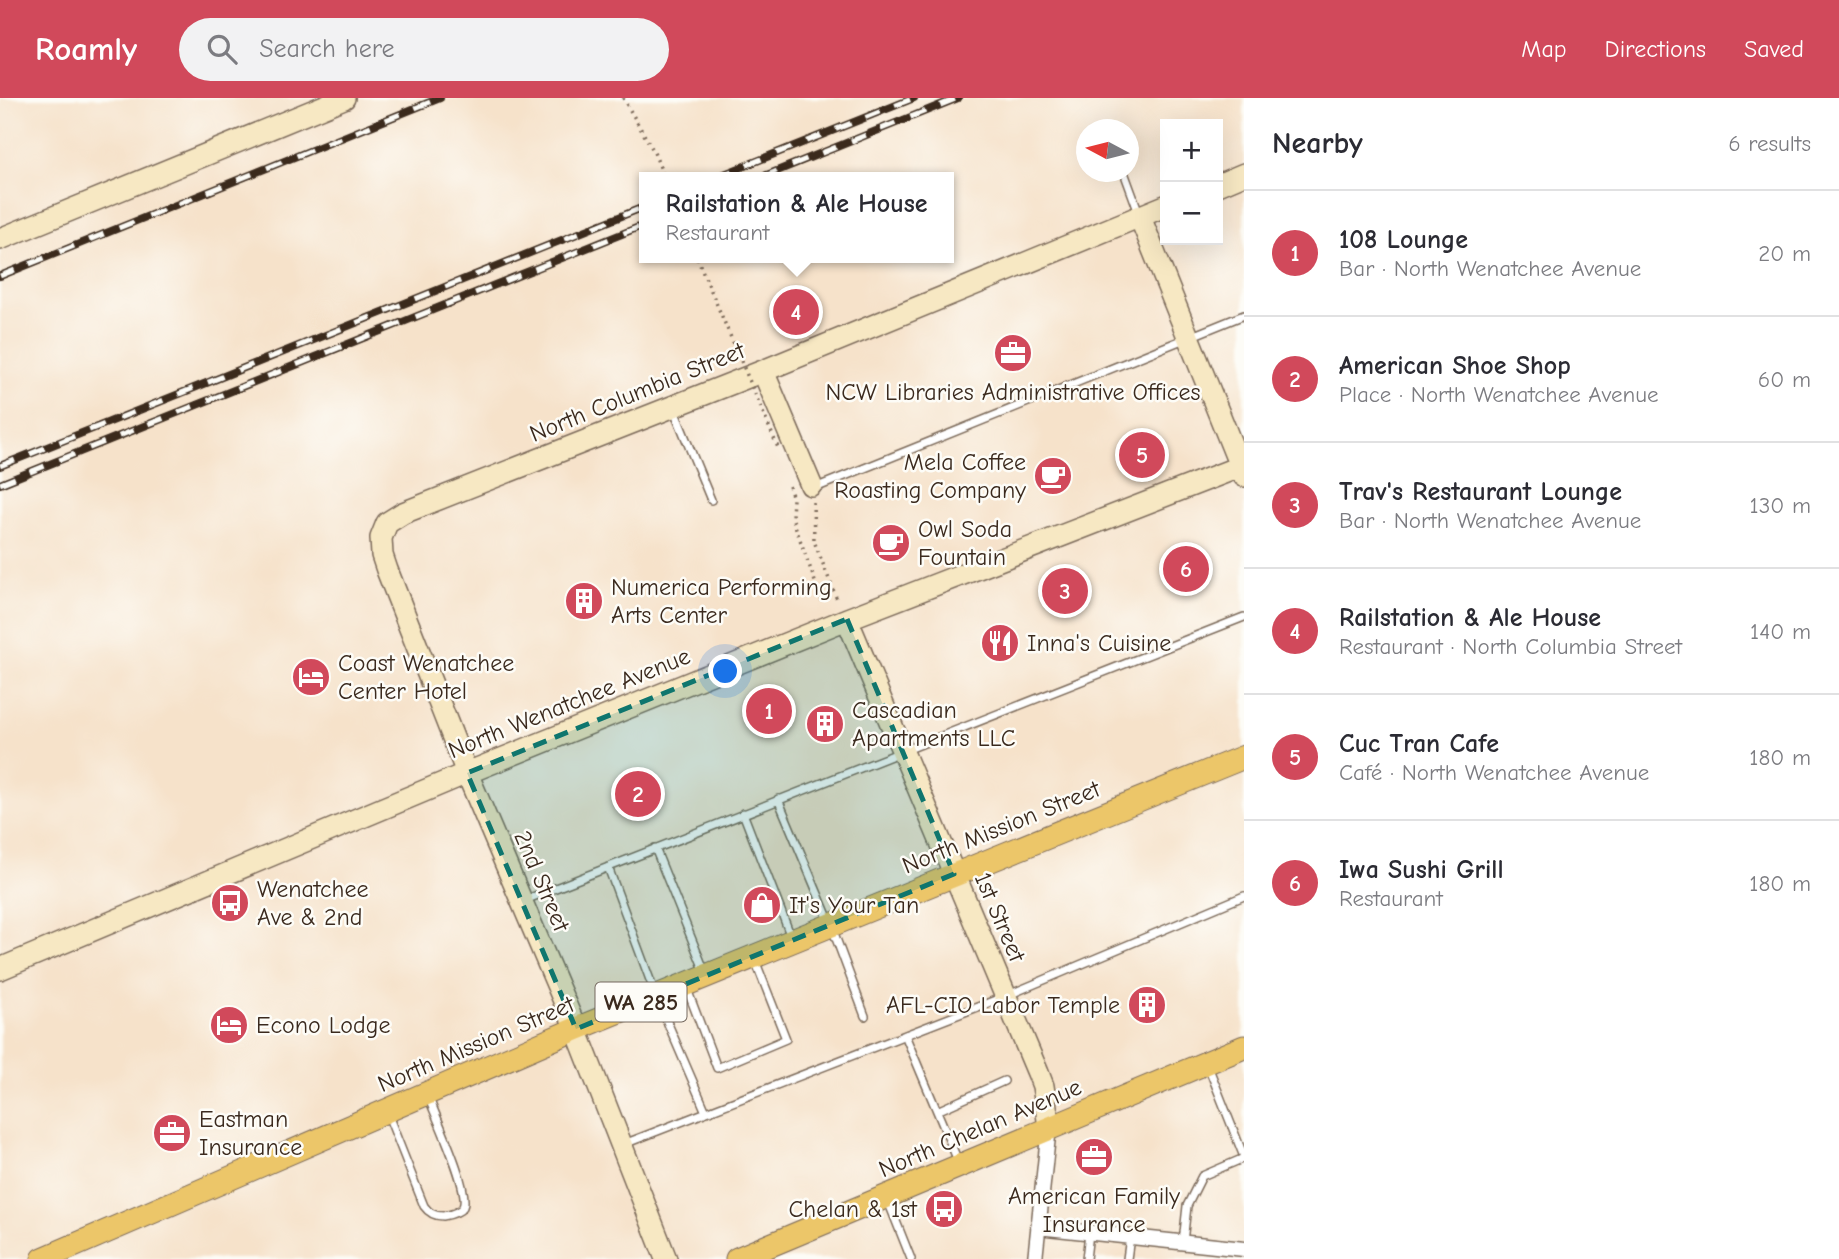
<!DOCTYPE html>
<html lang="en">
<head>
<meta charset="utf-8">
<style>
	body { margin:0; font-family:"Comic Neue",sans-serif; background:#f2f2f3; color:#2b2b33 }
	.controls { position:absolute; right:21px; top:21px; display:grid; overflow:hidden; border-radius:0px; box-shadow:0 7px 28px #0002 }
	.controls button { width:63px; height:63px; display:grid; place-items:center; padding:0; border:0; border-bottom:2px solid #e1e1e2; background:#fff; color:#2b2b33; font:35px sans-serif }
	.compass { position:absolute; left:1076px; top:21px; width:63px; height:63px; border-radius:50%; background:#fff; box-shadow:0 7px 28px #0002; rotate:277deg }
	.you { position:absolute; left:726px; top:574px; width:24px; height:24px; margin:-18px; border:5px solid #fff; border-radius:50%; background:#1a73e8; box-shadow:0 0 0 10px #1a73e833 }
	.badge { display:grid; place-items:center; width:46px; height:46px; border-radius:50%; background:#d1495b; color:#fff; font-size:23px; font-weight:700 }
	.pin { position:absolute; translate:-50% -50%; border:4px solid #fff; box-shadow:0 2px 7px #0006 }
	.popup { position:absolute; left:639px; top:74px; width:315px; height:91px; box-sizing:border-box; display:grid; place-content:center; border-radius:0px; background:#fff; filter:drop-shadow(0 2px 5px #0005); font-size:23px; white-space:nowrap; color:#7c7c81 }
	.popup b { font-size:26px; color:#2b2b33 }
	.popup::after { content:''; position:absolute; left:50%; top:100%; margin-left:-14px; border:14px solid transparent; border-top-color:#fff }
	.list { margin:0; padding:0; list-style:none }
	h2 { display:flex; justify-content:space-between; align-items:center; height:91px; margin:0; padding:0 28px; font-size:30px }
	h2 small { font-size:23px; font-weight:400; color:#7c7c81 }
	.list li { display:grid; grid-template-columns:46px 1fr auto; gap:21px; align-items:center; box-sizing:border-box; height:126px; padding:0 28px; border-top:2px solid #e1e1e2 }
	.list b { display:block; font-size:26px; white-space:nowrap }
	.list p { margin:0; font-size:23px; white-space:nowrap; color:#7c7c81 }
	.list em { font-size:23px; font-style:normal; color:#7c7c81 }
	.icon { flex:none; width:38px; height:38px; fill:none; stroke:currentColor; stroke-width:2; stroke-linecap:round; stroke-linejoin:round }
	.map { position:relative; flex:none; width:1244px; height:1161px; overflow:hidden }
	header { display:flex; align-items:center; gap:42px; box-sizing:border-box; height:98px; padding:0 35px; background:#d1495b; color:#fff }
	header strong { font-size:33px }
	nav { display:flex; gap:38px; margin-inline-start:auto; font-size:24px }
	.search { width:490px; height:63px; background:#f2f2f3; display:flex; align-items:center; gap:18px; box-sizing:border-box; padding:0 24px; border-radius:38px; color:#7c7c81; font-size:26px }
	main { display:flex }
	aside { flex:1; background:#fff }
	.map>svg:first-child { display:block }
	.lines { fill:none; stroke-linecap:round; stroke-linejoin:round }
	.lane-casing { stroke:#7c6a5a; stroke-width:10 }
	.street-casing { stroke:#7c6a5a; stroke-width:17 }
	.secondary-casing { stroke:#7c6a5a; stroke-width:24 }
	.primary-casing { stroke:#7c6a5a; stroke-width:25 }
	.path { stroke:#7c6a5a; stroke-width:3.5; stroke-dasharray:2 5; stroke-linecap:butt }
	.lane { stroke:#fff; stroke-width:7 }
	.street { stroke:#fff; stroke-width:14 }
	.secondary { stroke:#f7e8c3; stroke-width:21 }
	.primary { stroke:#ecc669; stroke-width:23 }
	.rail-casing { stroke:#3b2a1e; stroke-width:8 }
	.rail { stroke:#fdfcf7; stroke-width:5; stroke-dasharray:16; stroke-linecap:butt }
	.path-bridge { stroke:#7c6a5a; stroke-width:3.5; stroke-dasharray:2 5; stroke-linecap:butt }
	.marked { fill:#0f766e; fill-opacity:0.2; stroke:#0f766e; stroke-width:5; stroke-dasharray:14 9; stroke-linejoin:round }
	.labels { text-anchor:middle; stroke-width:5; stroke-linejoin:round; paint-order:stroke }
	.shield { fill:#fdfcf7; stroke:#75695f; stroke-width:2 }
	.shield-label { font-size:23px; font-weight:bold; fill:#3b2a1e }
	.street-label { font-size:24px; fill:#3b2a1e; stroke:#fdfcf7 }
	.poi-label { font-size:24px; fill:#3b2a1e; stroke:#fdfcf7; text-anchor:start }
</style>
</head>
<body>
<header>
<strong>Roamly</strong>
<div class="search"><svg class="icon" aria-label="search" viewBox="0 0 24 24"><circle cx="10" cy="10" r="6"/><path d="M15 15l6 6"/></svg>Search here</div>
<nav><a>Map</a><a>Directions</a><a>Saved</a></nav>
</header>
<main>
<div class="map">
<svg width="1244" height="1161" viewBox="0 0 1244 1161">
	<rect width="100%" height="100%" fill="#fdfcf7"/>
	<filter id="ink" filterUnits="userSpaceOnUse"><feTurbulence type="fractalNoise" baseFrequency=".0143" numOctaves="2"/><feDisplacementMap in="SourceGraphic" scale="14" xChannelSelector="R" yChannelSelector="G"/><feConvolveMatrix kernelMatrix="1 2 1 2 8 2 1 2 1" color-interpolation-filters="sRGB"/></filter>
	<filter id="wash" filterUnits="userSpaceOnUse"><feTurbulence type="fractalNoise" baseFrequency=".00686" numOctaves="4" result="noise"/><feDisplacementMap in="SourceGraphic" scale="28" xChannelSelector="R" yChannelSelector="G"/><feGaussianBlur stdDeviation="1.57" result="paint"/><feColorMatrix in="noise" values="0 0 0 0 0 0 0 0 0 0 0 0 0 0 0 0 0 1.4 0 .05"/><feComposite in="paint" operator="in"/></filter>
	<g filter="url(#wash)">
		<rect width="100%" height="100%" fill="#f6e2ca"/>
	</g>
	<g filter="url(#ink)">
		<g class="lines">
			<defs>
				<path id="lane" d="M1124,74l15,41
					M674,312l37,90
					M815,390l429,-173
					M778,701l53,126 34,91
					M743,715l48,124
					M655,750l50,124
					M608,769l48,129 50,116
					M525,802l719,-283
					M687,891l30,79 69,-29 -31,-79
					M905,937l53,126
					M1208,968l36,91
					M937,1013l67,-30
					M388,1017l36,91c5,7 10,10 19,10 6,-1 16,-3 20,-9 8,-16 -28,-92 -35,-111
					M624,1046l382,-148 238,-100
					M888,1103l23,58
					M1183,1144l4,-36 15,-30 42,-18
					M1086,1161l3,-26
					M1127,1161l3,-22"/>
				<path id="street" d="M1038,1129l206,22
					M1035,1161l14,-132"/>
				<path id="secondary" d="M1218,87l26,-11
					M1140,119l104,259
					M0,141l344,-141
					M763,273l48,114
					M847,521l191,454 5,13 6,41
					M0,871l467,-196 380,-154 397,-154
					M666,1161l-90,-230 -109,-256 -80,-203 -5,-15 -1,-17 6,-15 16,-10 360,-142 402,-165"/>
				<path id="primary" d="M43,1161l533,-230 668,-272
					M737,1161l507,-212"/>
			</defs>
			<use href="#lane" class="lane-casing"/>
			<use href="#street" class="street-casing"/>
			<use href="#secondary" class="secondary-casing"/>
			<use href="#primary" class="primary-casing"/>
			<path class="path" d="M623,0l30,52 11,27
				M789,388l4,13 -1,18 30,84
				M813,404l1,39 24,61"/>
			<use href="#lane" class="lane"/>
			<use href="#street" class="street"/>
			<use href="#secondary" class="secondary"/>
			<use href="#primary" class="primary"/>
			<defs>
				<path id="rail" d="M717,79l197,-79
					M762,79l196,-79
					M0,178l440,-178
					M0,368l644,-259
					M0,386l644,-259"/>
			</defs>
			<use href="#rail" class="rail-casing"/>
			<use href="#rail" class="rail"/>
			<path class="path-bridge" d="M697,160l82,192"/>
		</g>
	</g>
	<path class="marked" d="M847,521l107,255 -378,155 -109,-256z"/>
	<defs>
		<symbol id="office-disc" viewBox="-11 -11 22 22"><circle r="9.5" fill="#d1495b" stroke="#fdfcf7"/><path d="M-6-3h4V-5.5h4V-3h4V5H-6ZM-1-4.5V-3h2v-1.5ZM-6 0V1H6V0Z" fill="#fff"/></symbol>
		<symbol id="cafe-disc" viewBox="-11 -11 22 22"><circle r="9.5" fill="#d1495b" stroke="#fdfcf7"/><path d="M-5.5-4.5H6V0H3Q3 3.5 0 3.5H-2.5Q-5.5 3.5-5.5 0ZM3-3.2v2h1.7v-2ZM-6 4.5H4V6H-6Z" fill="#fff"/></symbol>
		<symbol id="building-disc" viewBox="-11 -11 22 22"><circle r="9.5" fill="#d1495b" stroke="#fdfcf7"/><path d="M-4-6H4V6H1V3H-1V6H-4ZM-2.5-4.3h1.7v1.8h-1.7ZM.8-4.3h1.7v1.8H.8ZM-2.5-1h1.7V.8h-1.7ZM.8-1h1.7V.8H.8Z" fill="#fff"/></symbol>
		<symbol id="restaurant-disc" viewBox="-11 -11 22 22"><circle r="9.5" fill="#d1495b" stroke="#fdfcf7"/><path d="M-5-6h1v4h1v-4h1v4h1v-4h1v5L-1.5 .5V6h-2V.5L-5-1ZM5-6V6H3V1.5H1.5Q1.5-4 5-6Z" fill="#fff"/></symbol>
		<symbol id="hotel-disc" viewBox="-11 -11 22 22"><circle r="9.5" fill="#d1495b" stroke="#fdfcf7"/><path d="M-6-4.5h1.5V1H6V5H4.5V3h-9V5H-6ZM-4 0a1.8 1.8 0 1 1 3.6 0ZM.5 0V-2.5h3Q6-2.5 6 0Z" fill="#fff"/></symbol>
		<symbol id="bus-disc" viewBox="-11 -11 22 22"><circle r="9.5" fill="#d1495b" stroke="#fdfcf7"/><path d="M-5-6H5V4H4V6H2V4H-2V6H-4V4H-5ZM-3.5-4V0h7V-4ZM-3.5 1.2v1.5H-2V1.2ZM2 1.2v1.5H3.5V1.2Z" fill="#fff"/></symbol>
		<symbol id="shop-disc" viewBox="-11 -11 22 22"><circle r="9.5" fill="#d1495b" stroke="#fdfcf7"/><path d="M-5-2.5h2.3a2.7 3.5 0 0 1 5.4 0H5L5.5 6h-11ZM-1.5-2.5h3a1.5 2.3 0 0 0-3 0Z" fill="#fff"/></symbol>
	</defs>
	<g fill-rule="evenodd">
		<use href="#office-disc" x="991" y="233" width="44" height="44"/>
		<use href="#cafe-disc" x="1031" y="356" width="44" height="44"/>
		<use href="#cafe-disc" x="869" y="423" width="44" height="44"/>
		<use href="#building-disc" x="562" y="481" width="44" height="44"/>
		<use href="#restaurant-disc" x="978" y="523" width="44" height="44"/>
		<use href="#hotel-disc" x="289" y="557" width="44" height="44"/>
		<use href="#building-disc" x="803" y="604" width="44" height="44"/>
		<use href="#bus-disc" x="208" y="783" width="44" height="44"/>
		<use href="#shop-disc" x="740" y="785" width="44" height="44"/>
		<use href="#building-disc" x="1125" y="885" width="44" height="44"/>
		<use href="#hotel-disc" x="207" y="905" width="44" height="44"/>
		<use href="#office-disc" x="150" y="1013" width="44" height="44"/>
		<use href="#office-disc" x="1072" y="1037" width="44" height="44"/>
		<use href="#bus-disc" x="922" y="1089" width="44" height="44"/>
	</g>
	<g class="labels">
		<rect class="shield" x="595.5" y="884.5" width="91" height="39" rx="5"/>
		<g class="shield-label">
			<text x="641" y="912">WA 285</text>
		</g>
		<g class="street-label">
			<text transform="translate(637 294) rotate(-22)" y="8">North Columbia Street</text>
			<text transform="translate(569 605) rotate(-22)" y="8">North Wenatchee Avenue</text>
			<text transform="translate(1001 729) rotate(-22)" y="8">North Mission Street</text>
			<text transform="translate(542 783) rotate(67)" y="8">2nd Street</text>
			<text transform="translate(1000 819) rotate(67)" y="8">1st Street</text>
			<text transform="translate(476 946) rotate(-23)" y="8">North Mission Street</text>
			<text transform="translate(980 1030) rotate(-23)" y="8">North Chelan Avenue</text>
		</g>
		<g class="poi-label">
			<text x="1013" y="302" text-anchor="middle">NCW Libraries Administrative Offices</text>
			<text x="1026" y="372" text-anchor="end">Mela Coffee<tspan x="1026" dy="28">Roasting Company</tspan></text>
			<text x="918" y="439">Owl Soda<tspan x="918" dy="28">Fountain</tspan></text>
			<text x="611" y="497">Numerica Performing<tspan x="611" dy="28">Arts Center</tspan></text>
			<text x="1027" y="553">Inna's Cuisine</text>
			<text x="338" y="573">Coast Wenatchee<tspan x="338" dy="28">Center Hotel</tspan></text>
			<text x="852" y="620">Cascadian<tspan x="852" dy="28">Apartments LLC</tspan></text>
			<text x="257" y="799">Wenatchee<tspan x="257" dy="28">Ave &amp; 2nd</tspan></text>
			<text x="789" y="815">It's Your Tan</text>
			<text x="1120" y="915" text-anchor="end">AFL-CIO Labor Temple</text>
			<text x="256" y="935">Econo Lodge</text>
			<text x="199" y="1029">Eastman<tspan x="199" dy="28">Insurance</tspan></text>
			<text x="1094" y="1106" text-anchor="middle">American Family<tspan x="1094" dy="28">Insurance</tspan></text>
			<text x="917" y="1119" text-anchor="end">Chelan &amp; 1st</text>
		</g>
	</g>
</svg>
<div class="controls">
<button>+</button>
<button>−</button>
</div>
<svg class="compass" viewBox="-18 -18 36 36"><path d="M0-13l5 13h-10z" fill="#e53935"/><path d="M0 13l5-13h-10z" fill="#7c7c81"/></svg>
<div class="you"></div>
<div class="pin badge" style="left:769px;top:613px">1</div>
<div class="pin badge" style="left:638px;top:696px">2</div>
<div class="pin badge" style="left:1065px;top:493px">3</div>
<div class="pin badge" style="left:796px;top:214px">4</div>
<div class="popup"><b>Railstation &amp; Ale House</b>Restaurant</div>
<div class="pin badge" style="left:1142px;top:357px">5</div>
<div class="pin badge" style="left:1186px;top:471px">6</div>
</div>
<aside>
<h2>Nearby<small>6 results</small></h2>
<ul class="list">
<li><span class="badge">1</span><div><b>108 Lounge</b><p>Bar · North Wenatchee Avenue</p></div><em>20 m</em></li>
<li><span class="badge">2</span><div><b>American Shoe Shop</b><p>Place · North Wenatchee Avenue</p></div><em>60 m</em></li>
<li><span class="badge">3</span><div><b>Trav's Restaurant Lounge</b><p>Bar · North Wenatchee Avenue</p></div><em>130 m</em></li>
<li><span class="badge">4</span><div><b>Railstation &amp; Ale House</b><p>Restaurant · North Columbia Street</p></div><em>140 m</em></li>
<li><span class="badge">5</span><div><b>Cuc Tran Cafe</b><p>Café · North Wenatchee Avenue</p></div><em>180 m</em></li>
<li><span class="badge">6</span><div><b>Iwa Sushi Grill</b><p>Restaurant</p></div><em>180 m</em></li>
</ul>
</aside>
</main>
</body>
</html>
